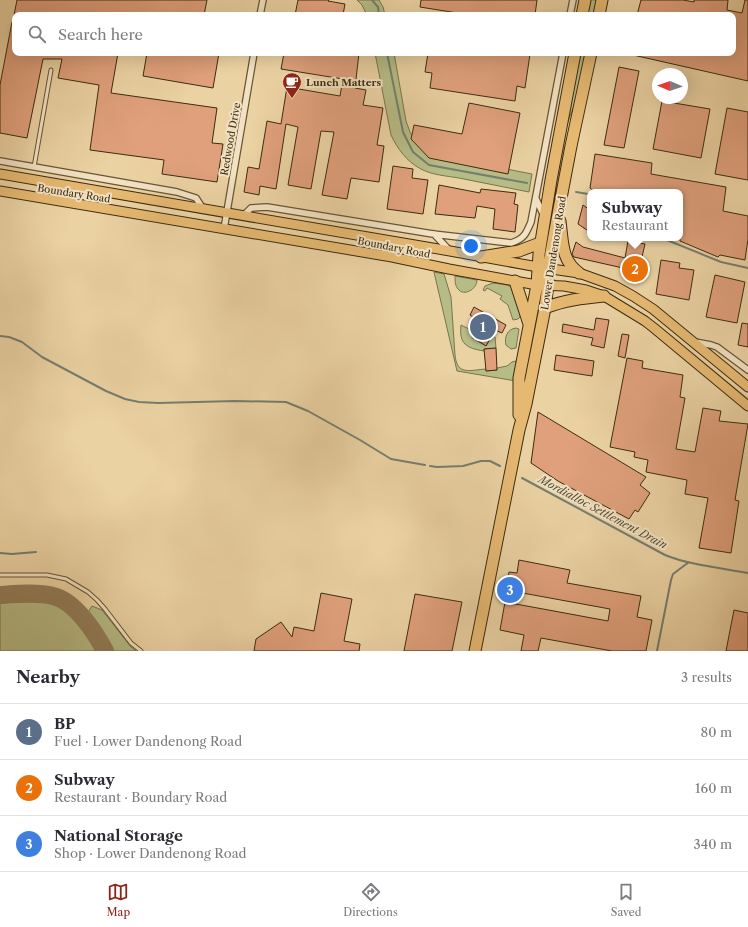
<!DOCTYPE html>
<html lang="en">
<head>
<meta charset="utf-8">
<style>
	body { margin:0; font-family:"Libre Caslon Text",serif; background:#f2f2f3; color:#2b2b33 }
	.compass { position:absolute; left:652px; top:68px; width:36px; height:36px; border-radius:50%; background:#fff; box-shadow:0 4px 16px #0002; rotate:272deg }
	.you { position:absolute; left:471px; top:246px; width:14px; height:14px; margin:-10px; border:3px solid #fff; border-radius:50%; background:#1a73e8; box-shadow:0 0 0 6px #1a73e833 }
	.badge { display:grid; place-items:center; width:26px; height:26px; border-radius:50%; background:#8f2418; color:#fff; font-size:13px; font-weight:700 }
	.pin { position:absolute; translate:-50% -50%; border:2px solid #fff; box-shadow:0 1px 4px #0006 }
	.popup { position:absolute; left:587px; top:189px; width:96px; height:52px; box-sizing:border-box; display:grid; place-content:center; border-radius:8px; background:#fff; filter:drop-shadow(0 1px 3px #0005); font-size:13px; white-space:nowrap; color:#7c7c81 }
	.popup b { font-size:15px; color:#2b2b33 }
	.popup::after { content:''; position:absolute; left:50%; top:100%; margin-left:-8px; border:8px solid transparent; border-top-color:#fff }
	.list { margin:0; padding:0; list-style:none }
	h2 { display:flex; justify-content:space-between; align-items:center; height:52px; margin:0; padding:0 16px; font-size:17px }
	h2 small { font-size:13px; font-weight:400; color:#7c7c81 }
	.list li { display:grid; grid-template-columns:26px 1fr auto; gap:12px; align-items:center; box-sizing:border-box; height:56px; padding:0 16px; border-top:1px solid #e1e1e2 }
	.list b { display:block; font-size:15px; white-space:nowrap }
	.list p { margin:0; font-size:13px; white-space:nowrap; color:#7c7c81 }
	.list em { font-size:13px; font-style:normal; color:#7c7c81 }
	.icon { flex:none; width:22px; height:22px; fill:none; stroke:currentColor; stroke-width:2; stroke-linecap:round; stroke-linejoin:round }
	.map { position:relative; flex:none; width:748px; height:651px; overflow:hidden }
	.search { position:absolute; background:#fff; box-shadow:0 4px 16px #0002; left:12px; right:12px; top:12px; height:44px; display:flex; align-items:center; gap:10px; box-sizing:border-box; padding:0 14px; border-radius:8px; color:#7c7c81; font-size:15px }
	.sheet { height:220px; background:#fff }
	nav { display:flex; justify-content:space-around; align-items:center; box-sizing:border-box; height:56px; border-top:1px solid #e1e1e2; background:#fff; font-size:11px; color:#7c7c81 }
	nav a { display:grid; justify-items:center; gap:2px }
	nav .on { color:#8f2418 }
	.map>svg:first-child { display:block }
	.green { fill:#b6bc86; stroke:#7a744c }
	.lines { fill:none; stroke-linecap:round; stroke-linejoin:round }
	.stream { stroke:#757e70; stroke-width:2 }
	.taxiway { stroke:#947e5a; stroke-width:18 }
	.building { fill:#dfa07b; stroke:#3d2b12 }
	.lane-casing { stroke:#685536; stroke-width:5 }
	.street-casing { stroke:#685536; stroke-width:8 }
	.primary-casing { stroke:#3d2b12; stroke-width:11 }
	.highway-casing { stroke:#3d2b12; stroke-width:13 }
	.lane { stroke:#f2e2c3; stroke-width:3 }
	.street { stroke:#f2e2c3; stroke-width:5.5 }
	.primary { stroke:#e6b972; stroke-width:9 }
	.highway { stroke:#e6b972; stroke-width:11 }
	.labels { text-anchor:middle; stroke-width:4; stroke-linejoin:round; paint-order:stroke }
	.poi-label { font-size:10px; font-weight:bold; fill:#3d2b12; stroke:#f2e2c3; text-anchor:start }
	.street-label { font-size:10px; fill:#3d2b12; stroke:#f2e2c3 }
	.water-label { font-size:11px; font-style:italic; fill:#544e39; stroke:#f2e2c3 }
</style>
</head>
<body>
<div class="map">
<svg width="748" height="651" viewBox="0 0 748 651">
	<rect width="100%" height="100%" fill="#ebd2a3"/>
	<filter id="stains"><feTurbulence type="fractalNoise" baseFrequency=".005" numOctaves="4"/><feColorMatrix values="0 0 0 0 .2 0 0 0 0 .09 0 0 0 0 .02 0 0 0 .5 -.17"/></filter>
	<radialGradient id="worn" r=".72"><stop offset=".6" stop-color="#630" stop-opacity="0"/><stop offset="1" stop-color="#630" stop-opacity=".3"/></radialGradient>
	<path class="green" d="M357,0h22l4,7 2,8h-18l-5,-10z
		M587,0h11l-3,15h-10z
		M375,53h19l12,68 4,11 5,9 30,16 87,17 -3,18c-23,-5 -47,-9 -70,-14 -12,-2 -27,-3 -38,-9 -14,-7 -24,-21 -30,-34z
		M577,53h11l-10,42 -12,32z
		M434,272l10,2 7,23 4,58c2,21 15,15 31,14v2l11,-1v-2l10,-2 5,-4 4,-1v20l-59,-10z
		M455,276l22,4c0,9 -13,17 -19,9 -3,-3 -3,-9 -3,-13z
		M493,283c6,1 12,1 17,3 6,4 8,20 10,27v4l-2,2 -5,1 -5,-15 -8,-6 2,-3 -15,-8 -2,3 -2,-1 2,-4z
		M461,325l14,7 -3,6 13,7 7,-9 3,1 1,11 -12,1v2c-18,-3 -25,-7 -23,-26z
		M516,328l3,1 -3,19 -5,1 -5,-4c-2,-7 1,-16 10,-17z
		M39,599c6,1 13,1 19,4 17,8 32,32 42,48h-100v-51z
		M92,606l10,4 29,37 5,4h-25l-6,-10 -17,-25v-4z"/>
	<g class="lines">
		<path class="stream" d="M372,0l6,7 1,8
			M387,53l16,79 10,20 16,13 98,18
			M576,192l12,2 2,1
			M662,238l59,24 27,6
			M0,336l9,1 13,5 20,15 64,34 19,8 14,3 19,1 77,-2 51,1 22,9 52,29 31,19 34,6
			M430,466l7,1 26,-1 18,-5h9l10,5
			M522,478l143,77c24,10 57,13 83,18
			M0,553l12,1 24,-2
			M657,651l14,-71 2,-6 16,-12"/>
		<path class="taxiway" d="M0,595c16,-1 38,-3 53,1 22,5 42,36 52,55"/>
	</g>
	<path class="building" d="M17,0h190l-3,15h-190z
		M298,0h31l-1,1 17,3 -2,11h-48z
		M421,0h116l-2,15h-65l-50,-8z
		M641,0h42l11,2v-2h34l-1,10 15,3 3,-13h3v81l-115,-26v-2h100v-38h-96z
		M12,22h3v31h103l-7,40 106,15 -5,35 11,1 -6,38 -55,-8 2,-14 -74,-10 9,-65 -41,-7 4,-19h-19l-16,79 -27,-5v-48z
		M147,53h72l-6,35 -70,-12z
		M284,53h75l-4,35 11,2 -3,15 20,3 -6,37 7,1 -5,36 -28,-4 -4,21 -25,-4 12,-63 -13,-1 -10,58 -23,-4 10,-58 -12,-3 -10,65 -16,-3 -1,9 -15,-3 4,-25 11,2 8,-48 14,3 6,-37 53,9 3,-17 -62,-10z
		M428,53h95l7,1 -5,34 -8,-2 -2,15 -85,-13 2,-15 -7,-1z
		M619,67l20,4 -15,77 -20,-3z
		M662,101l48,8 -9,49 -48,-9z
		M469,103l51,10 -12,61 -79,-16 -18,-19 3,-14 48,9z
		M727,108l21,4v68l-33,-6z
		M595,154l57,9 -1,11 75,13 -3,24 25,5v23l-3,21 -25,-5 -2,2 -38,-16v-49h-85l-5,-4z
		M393,166l20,3 -1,9 16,2 -5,34 -36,-5z
		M439,185l41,8 1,-4 35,4 -2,11 4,1 -3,27 -22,-3 2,-20 -18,-3 -2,12 -40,-4z
		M583,205l7,5v22l-12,-8z
		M628,241l17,3 -7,30 -16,-4 1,-2 -49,-11 -2,-3 4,-12 7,5 42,11z
		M661,260l19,3 -1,5 15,2 -5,30 -33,-6z
		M715,275l30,7 -8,41 -31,-6z
		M474,307l32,18 -4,8 -7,-3 -9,16 -14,-9 3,-5 -5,-3 6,-10 -6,-4z
		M596,318l13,2 -5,28 -13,-3 2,-7 -31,-6 1,-8 31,6z
		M742,323l6,1v23l-10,-2z
		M622,334l7,1 -4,23 -7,-2z
		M496,348l1,22 -11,1 -2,-22z
		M556,355l38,6 -2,15 -38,-6z
		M627,358l16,3 -1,7 41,7 -3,22 5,1 -9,51 19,3 8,-44 18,3 -2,10 29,3 -13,76 4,1 -8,52 -32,-5 9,-50 -23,-4 2,-14 -41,-8 2,-12 -14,-3 1,-5 -25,-5z
		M538,412l108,65 -6,8 10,8 -12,19 -3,-2 -6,9 -71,-38 -27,-18z
		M519,560l51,10 -3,13 74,13 -4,21 15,3 -6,31h-34l-71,-13 -3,13h-17l3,-16 -24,-5 5,-28 103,19 2,-12 -104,-19 3,-18 8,1z
		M321,593l31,6 -8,42 16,3 -1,7h-105l2,-12 25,-17 11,15 2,-10 20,4z
		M415,594l47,8 -10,49h-48z
		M734,610l14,3v38h-22z"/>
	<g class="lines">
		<defs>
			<path id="lane" d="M34,167l17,-97
				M0,575h47l19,4 22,13 9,8 8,9 26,34 10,8"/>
			<path id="street" d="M260,15l3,-15
				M570,15l3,-15
				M0,161l177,31 19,6 7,11
				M536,199l8,17
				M243,216l8,-8 16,-1 166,27 78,9c13,-4 15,-9 20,-21l32,-169
				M224,229l30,-176
				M434,234l16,17
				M695,342l16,3 6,2 31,23"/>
			<path id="primary" d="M0,174l450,77 88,16 41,6 36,13 18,10 20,13 95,78
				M0,191l392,66 57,12 88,16 27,1 22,4 18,6 41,25 9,7 94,78"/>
			<path id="highway" d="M582,15l3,-15
				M599,15l3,-15
				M560,221c3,21 1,39 19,52
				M481,257l38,-6 21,-8
				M515,281l14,43
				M545,308c19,-8 39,-10 59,-12
				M519,415v-37l18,-93 2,-31 12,-74 24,-127
				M475,651l44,-221 7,-26 19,-96 3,-23v-16l11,-60 12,-63 20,-93"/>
		</defs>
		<use href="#lane" class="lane-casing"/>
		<use href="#street" class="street-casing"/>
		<use href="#primary" class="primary-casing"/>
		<use href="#highway" class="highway-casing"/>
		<use href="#lane" class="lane"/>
		<use href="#street" class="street"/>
		<use href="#primary" class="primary"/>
		<use href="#highway" class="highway"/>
	</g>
	<defs>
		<symbol id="cafe-pin" viewBox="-11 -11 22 30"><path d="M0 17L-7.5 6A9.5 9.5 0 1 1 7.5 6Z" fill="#8f2418" stroke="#f2e2c3"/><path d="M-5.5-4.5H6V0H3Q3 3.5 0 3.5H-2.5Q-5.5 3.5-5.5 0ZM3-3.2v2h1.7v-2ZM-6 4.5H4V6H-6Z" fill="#fff"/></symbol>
	</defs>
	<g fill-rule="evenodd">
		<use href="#cafe-pin" x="281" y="71" width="22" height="30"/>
	</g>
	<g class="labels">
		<g class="poi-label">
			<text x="306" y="86">Lunch Matters</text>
		</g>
		<g class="street-label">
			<text transform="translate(230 139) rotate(-80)" y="4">Redwood Drive</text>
			<text transform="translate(74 193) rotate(9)" y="4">Boundary Road</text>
			<text transform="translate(394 247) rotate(11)" y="4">Boundary Road</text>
			<text transform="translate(553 253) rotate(-81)" y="4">Lower Dandenong Road</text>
		</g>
		<g class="water-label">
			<text transform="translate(603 512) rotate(28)" y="4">Mordialloc Settlement Drain</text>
		</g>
	</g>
	<rect width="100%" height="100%" filter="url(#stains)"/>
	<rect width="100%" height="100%" fill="url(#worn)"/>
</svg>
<svg class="compass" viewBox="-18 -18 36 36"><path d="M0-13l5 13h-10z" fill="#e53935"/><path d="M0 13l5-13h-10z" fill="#7c7c81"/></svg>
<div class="you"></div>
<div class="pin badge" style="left:483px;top:327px;background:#5c6f8a">1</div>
<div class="pin badge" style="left:635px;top:269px;background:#e8710a">2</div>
<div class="popup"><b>Subway</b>Restaurant</div>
<div class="pin badge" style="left:510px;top:590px;background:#3f7fe0">3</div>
<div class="search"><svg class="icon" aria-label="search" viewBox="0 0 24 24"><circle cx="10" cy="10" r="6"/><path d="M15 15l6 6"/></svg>Search here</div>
</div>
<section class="sheet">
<h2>Nearby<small>3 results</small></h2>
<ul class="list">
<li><span class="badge" style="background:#5c6f8a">1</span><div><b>BP</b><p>Fuel · Lower Dandenong Road</p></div><em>80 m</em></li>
<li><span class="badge" style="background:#e8710a">2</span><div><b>Subway</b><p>Restaurant · Boundary Road</p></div><em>160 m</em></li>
<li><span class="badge" style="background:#3f7fe0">3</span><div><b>National Storage</b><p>Shop · Lower Dandenong Road</p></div><em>340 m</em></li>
</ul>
</section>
<nav>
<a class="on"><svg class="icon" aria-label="map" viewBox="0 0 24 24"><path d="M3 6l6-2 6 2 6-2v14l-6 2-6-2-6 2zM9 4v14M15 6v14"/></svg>Map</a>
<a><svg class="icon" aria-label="directions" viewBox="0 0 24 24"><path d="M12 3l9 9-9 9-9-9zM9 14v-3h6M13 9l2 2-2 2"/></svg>Directions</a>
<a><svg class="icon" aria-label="saved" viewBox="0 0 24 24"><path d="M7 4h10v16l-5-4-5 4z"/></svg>Saved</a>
</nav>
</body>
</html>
